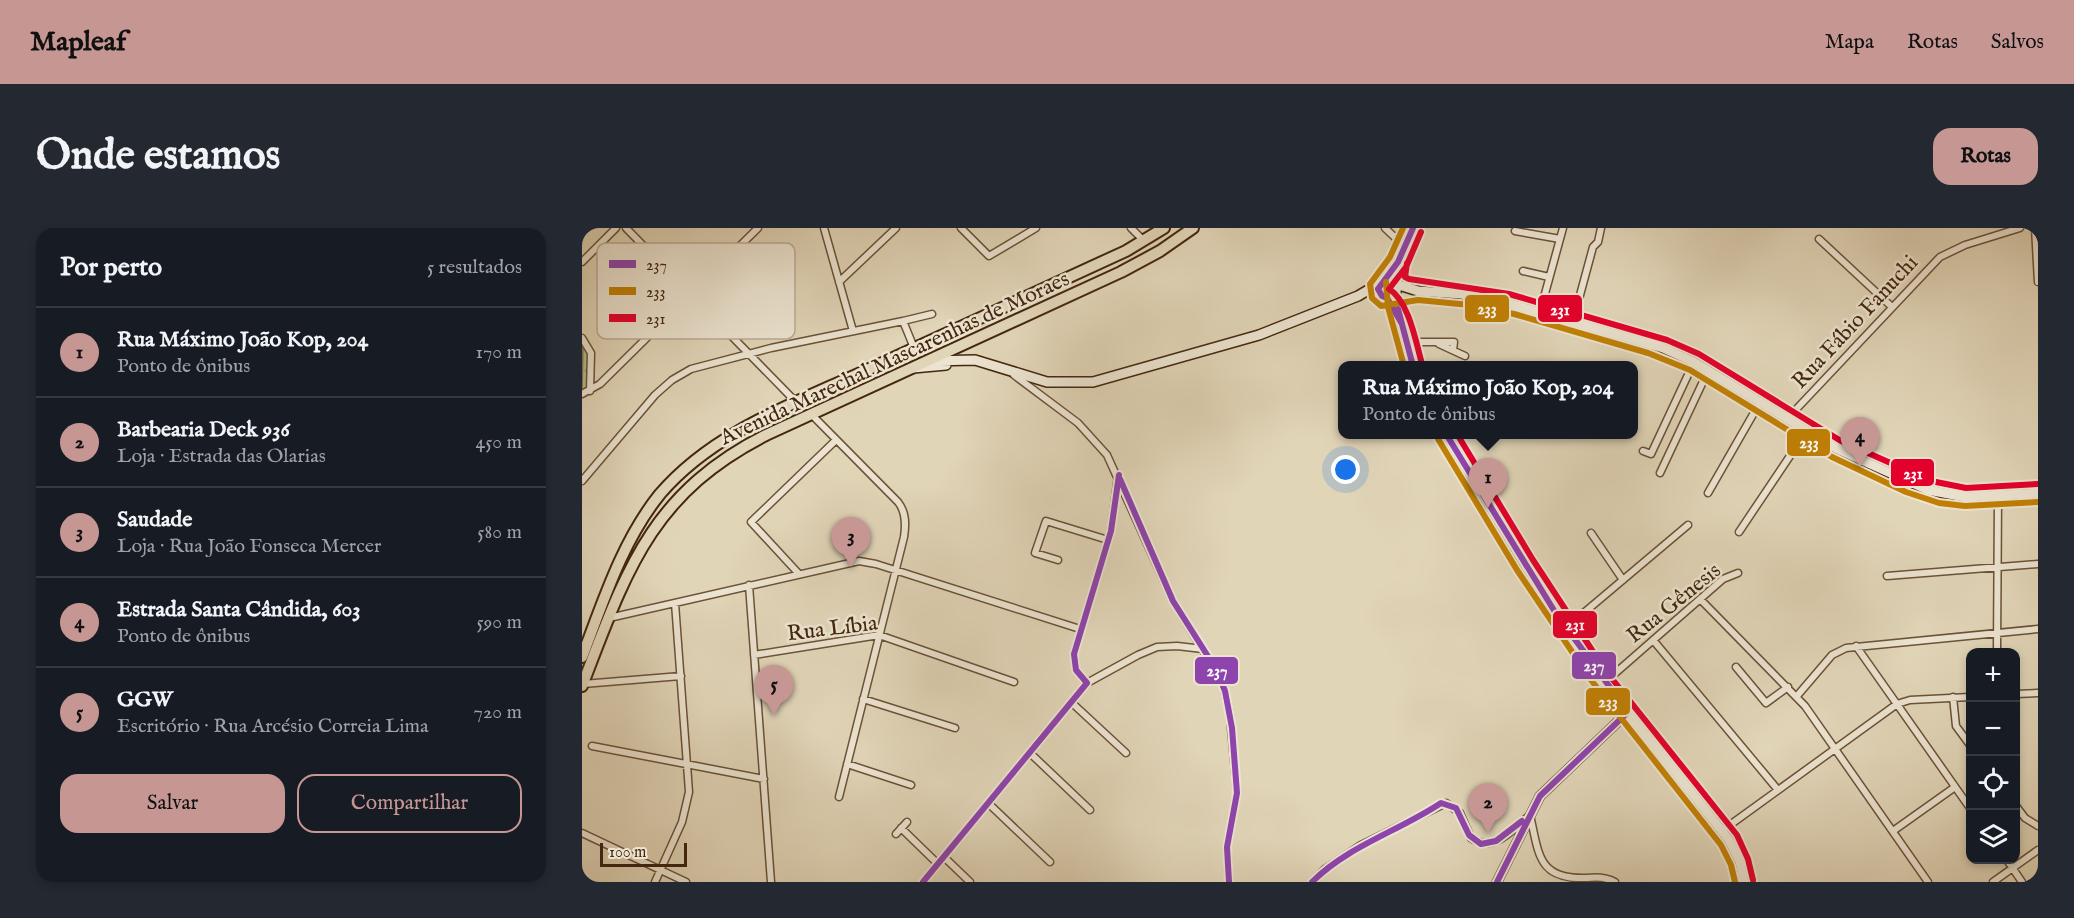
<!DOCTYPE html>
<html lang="pt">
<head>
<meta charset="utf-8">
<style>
	body { margin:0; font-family:"IM FELL English",serif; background:#242831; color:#f1f3f6 }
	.controls { position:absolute; right:18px; bottom:18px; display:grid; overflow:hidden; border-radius:12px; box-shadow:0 3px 9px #0003 }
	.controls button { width:54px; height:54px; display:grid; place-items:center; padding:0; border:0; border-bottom:2px solid #363941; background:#171b24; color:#f1f3f6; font:30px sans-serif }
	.scale { position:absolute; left:18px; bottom:15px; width:87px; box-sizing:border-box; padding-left:6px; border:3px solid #44270e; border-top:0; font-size:16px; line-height:21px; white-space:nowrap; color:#44270e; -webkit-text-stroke:4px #ece4d1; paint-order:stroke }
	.you { position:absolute; left:764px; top:242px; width:21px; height:21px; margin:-15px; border:4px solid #fff; border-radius:50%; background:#1a73e8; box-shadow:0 0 0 9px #1a73e833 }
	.badge { display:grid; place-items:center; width:39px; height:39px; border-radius:50%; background:#c59692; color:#111; font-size:20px; font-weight:700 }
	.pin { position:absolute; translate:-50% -50px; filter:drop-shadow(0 2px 3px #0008) }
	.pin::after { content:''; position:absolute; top:32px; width:21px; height:18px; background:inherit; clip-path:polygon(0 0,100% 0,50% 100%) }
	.popup { position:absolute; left:756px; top:133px; width:300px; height:78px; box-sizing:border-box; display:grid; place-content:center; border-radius:12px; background:#171b24; filter:drop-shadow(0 2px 4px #0005); font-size:20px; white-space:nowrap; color:#9ea1a6 }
	.popup b { font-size:22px; color:#f1f3f6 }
	.popup::after { content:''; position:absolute; left:50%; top:100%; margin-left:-12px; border:12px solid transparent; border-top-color:#171b24 }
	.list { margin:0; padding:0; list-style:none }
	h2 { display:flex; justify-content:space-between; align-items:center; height:78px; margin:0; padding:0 24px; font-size:26px }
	h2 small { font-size:20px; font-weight:400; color:#9ea1a6 }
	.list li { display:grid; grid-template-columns:39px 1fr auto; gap:18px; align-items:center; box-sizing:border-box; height:90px; padding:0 24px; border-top:2px solid #363941 }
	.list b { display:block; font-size:22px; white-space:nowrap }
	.list p { margin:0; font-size:20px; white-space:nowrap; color:#9ea1a6 }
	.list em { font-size:20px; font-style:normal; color:#9ea1a6 }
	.actions { display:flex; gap:12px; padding:18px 24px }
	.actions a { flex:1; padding:14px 0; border:2px solid #c59692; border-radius:18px; text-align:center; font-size:21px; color:#c59692 }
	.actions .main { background:#c59692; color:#111 }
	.icon { flex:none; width:33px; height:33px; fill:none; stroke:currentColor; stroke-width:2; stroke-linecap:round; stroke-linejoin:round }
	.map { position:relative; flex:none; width:1456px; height:654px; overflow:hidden; border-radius:18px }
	header { display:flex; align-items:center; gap:36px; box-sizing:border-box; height:84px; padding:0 30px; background:#c59692; color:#111 }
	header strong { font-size:28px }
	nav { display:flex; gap:33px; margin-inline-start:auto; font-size:21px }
	.intro { display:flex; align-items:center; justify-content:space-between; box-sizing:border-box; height:144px; padding:0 36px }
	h1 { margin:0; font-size:42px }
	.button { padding:15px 27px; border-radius:18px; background:#c59692; color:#111; font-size:21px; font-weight:700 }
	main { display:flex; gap:36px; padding:0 36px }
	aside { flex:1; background:#171b24; border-radius:18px; box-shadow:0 3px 9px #0003 }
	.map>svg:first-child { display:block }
	.forest { fill:url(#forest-crowns); stroke:#7c724e; stroke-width:1.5 }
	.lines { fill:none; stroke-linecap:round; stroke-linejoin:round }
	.minor-casing { stroke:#6b5238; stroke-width:9 }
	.tertiary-casing { stroke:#6b5238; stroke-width:11 }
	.secondary-casing { stroke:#44270e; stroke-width:12 }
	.trunk-casing { stroke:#44270e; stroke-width:14 }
	.minor { stroke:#ece4d1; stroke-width:6 }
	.tertiary { stroke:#ece4d1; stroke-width:8 }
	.secondary { stroke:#ece4d1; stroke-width:9 }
	.trunk { stroke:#e1d5b8; stroke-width:10 }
	.bus-1-casing { stroke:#ece4d1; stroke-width:10 }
	.bus-2-casing { stroke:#ece4d1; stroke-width:10 }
	.bus-3-casing { stroke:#ece4d1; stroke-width:10 }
	.bus-1 { stroke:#8e44ad; stroke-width:6 }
	.bus-2 { stroke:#c18004; stroke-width:6 }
	.bus-3 { stroke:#e4002b; stroke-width:6 }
	.labels { text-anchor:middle; stroke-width:5; stroke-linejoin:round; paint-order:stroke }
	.street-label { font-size:22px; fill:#44270e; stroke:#ece4d1 }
	.key { fill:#ece4d1; stroke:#baab96; stroke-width:1.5 }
	.key-label { font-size:16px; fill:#44270e }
	.line-badge { stroke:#ece4d1; stroke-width:2 }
	.badge-label { font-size:16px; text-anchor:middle; font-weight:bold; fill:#fff }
</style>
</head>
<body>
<header>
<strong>Mapleaf</strong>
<nav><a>Mapa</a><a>Rotas</a><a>Salvos</a></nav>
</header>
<div class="intro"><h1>Onde estamos</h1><a class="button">Rotas</a></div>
<main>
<aside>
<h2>Por perto<small>5 resultados</small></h2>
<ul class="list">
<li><span class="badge">1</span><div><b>Rua Máximo João Kop, 204</b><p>Ponto de ônibus</p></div><em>170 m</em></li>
<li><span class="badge">2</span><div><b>Barbearia Deck 936</b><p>Loja · Estrada das Olarias</p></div><em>450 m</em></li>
<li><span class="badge">3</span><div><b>Saudade</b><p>Loja · Rua João Fonseca Mercer</p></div><em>580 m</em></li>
<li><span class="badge">4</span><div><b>Estrada Santa Cândida, 603</b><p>Ponto de ônibus</p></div><em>590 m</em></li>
<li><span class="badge">5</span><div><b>GGW</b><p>Escritório · Rua Arcésio Correia Lima</p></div><em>720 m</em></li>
</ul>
<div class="actions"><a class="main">Salvar</a><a>Compartilhar</a></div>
</aside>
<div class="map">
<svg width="1456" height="654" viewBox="0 0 1456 654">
	<defs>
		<pattern id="forest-crowns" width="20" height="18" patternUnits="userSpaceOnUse" patternTransform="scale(1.5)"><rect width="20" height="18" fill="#b4bd8e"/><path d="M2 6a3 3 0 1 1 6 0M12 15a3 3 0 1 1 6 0" fill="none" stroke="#9ca279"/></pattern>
	</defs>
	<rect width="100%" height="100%" fill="#e1d5b8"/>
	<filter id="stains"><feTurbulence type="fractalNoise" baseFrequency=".00333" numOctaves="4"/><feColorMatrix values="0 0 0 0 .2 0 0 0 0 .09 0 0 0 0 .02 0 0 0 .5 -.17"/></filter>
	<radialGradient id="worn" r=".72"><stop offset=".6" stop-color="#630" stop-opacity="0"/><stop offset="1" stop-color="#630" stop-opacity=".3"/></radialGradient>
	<path class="forest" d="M1,117l5,10 -1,34 -5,2z"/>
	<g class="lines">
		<defs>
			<path id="minor" d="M44,0l171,175
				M242,0l29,103
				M379,0l28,28 47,-28
				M549,0l13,13
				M803,0l20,19
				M1453,0l3,54
				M933,3l45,8
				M1237,11l73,68
				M0,34l34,-34
				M941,43l26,6
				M257,54l57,-54
				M29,70l37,38
				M958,84l23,-84
				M321,93l29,-7
				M991,93l20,-74 5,-5 3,-14
				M0,110l9,15 -1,38
				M857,116l26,12
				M826,117l11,-3h35l-1,8
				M432,147l64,48 29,32 66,146 50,82 7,33 7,77 -10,54 2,35
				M0,166l18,-10 158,-156
				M229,186l87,88c8,10 8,22 6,35l-65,260
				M1205,191l153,-162 25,-12 55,-17
				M1061,223l8,3 43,-92
				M1078,245l48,-102
				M0,253l73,-86 17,-15 19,-11 80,-21 132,-27 11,27
				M1126,265l51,-89
				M1157,304l67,-100
				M1009,305l32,47
				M476,332l-23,-7 11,-32 62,19
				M217,346l-48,-52 85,-82
				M1305,348l151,-12
				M167,357l22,297
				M1118,371l105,107 123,176
				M27,390l250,-57 17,3 204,65
				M985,399l121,-102
				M1071,412l125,150
				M1274,418l114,162
				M1415,424l1,-156
				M172,427l125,-20 135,47
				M1154,439l30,36 22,-16
				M505,455l-11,-13 -2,-16 37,-123 7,-55
				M1022,455l119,-104 15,-6
				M1,456l98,-8
				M1434,466l22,-1
				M1215,468l35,-41 14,-7 192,-19
				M1371,469l3,29 14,19
				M281,471l92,29
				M489,474l55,51
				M10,518l172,33
				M448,525l60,57
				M265,536l64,21
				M406,575l62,59
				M1434,578l9,12 13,8
				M319,600l37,36
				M1141,602l174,-126 13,-4 60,-3
				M1311,603l62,-44
				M0,605l104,49
				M314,606l11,-12
				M362,629l26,25
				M1425,632l15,22
				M73,654l27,-60 7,-30 -14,-189
				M341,654l164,-199 51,-28 19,-8 20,-1 26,3
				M730,654l13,-13 36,-24 85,-42 14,10 11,25c23,16 42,-9 59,-23 9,40 8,65 57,63 10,-1 19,-1 28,4
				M1411,654l45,-32"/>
			<path id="tertiary" d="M915,654l43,-86 88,-84"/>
			<path id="secondary" d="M812,54l3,5 -2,8 2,10 16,61
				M814,56l22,7 43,3 46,9 156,45 31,14 143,87 91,41 37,7 73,-4
				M820,96l-15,-26 -5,-2 -4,-7 20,-27 15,-34
				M347,133l46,-1 72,22h46l166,-47 99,-39 22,-13
				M331,140l33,-3
				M864,206l79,131 73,110 131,165 11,22 4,20"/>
			<path id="trunk" d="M0,429c21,-55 40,-116 78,-163 54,-63 136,-91 209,-125 86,-40 171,-78 257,-118l38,-23
				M0,458c44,-114 68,-192 184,-251l355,-163 39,-21 33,-23"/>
		</defs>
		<use href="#minor" class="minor-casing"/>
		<use href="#tertiary" class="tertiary-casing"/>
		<use href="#secondary" class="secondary-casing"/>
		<use href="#trunk" class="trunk-casing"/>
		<use href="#minor" class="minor"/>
		<use href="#tertiary" class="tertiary"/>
		<use href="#secondary" class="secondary"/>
		<use href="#trunk" class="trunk"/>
		<defs>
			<path id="bus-1" d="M816,81l15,57
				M820,96l-15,-26 -5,-2 -4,-7 20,-27 15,-34
				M864,206l109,178 73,100 -88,84 -43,86
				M538,251l53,122 43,68 9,22 7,37 5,65 -10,54 2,35
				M341,654l164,-199 -11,-13 -2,-16 37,-123 8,-56
				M730,654c36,-36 87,-51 129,-79l15,5 13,27 12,9 15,-3 26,-20"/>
			<path id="bus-2" d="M821,0l-13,29 -20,27 2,14 9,8 37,-6 52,5 44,9 134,39 42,17 142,87 74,35 33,11 26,3 73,-4
				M804,54l2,25 16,59
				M856,211l79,131 74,110 130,165 10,20 4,17"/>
			<path id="bus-3" d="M839,4l-15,35 -17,22c20,12 27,54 33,75
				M825,35l-2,14 4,2 100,15 158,46 32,14 142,87 90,40 35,7 72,-4
				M875,206l76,126 72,110 132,165 11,24 5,21"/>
		</defs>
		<use href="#bus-1" class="bus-1-casing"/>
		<use href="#bus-2" class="bus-2-casing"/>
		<use href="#bus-3" class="bus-3-casing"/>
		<use href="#bus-1" class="bus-1"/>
		<use href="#bus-2" class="bus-2"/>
		<use href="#bus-3" class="bus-3"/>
	</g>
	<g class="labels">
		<g class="street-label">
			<text transform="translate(1272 93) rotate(-47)" y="8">Rua Fábio Fanuchi</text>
			<text transform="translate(312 129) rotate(-25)" y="8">Avenida Marechal Mascarenhas de Moraes</text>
			<text transform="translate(1091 374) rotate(-39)" y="8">Rua Gênesis</text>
			<text transform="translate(250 399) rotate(-7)" y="8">Rua Líbia</text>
		</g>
	</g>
	<rect x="15" y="15" width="198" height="96" rx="9" class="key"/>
	<rect x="27" y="32" width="27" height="8" fill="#8e44ad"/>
	<rect x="27" y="59" width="27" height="8" fill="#c18004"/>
	<rect x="27" y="86" width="27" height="8" fill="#e4002b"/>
	<g class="key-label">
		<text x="64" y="42">237</text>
		<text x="64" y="69">233</text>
		<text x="64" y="96">231</text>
	</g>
	<g class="line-badge">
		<rect x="882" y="66" width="46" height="29" rx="6" fill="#c18004"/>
		<rect x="955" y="66" width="46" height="29" rx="6" fill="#e4002b"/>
		<rect x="1204" y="200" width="45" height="29" rx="6" fill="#c18004"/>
		<rect x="1308" y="230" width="45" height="29" rx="6" fill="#e4002b"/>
		<rect x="970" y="382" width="46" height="29" rx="6" fill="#e4002b"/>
		<rect x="989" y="423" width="46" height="29" rx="6" fill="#8e44ad"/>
		<rect x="612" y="428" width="45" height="29" rx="6" fill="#8e44ad"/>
		<rect x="1003" y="459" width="46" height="29" rx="6" fill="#c18004"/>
	</g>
	<g class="badge-label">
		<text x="905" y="86">233</text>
		<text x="978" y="87">231</text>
		<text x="1227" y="220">233</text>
		<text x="1331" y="251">231</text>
		<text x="993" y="402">231</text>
		<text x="1012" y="443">237</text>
		<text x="635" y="448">237</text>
		<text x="1026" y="479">233</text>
	</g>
	<rect width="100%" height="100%" filter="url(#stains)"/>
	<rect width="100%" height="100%" fill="url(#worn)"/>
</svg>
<div class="controls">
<button>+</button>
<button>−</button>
<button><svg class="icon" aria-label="locate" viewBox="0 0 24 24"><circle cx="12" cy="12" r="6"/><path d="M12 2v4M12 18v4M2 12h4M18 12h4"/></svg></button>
<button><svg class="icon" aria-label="layers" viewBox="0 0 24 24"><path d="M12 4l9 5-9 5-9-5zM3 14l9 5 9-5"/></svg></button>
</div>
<div class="scale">100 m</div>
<div class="you"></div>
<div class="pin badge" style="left:906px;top:280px">1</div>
<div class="popup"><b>Rua Máximo João Kop, 204</b>Ponto de ônibus</div>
<div class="pin badge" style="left:906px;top:605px">2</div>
<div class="pin badge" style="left:269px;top:339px">3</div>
<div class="pin badge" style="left:1278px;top:239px">4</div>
<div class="pin badge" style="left:192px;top:487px">5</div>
</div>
</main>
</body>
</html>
